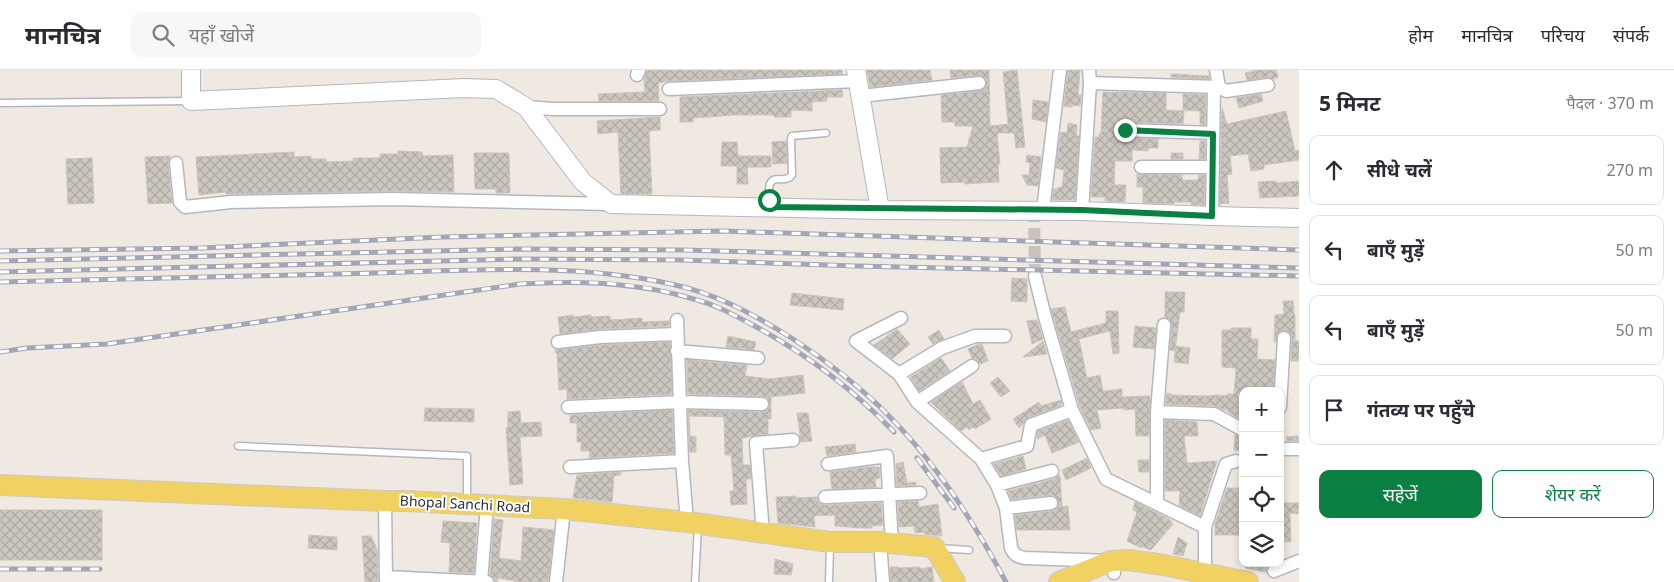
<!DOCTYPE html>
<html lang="hi">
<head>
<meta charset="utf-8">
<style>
	body { margin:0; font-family:"Noto Sans","Noto Sans Devanagari",sans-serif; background:#f7f7f7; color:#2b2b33 }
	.controls { position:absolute; right:15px; bottom:15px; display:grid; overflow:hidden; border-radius:10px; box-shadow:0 2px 8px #0003 }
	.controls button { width:45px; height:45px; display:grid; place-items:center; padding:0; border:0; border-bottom:1px solid #e1e1e2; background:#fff; color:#2b2b33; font:25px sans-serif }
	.stop { position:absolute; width:15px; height:15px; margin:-11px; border:4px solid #0b8043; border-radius:50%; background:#fff }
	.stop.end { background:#0b8043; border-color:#fff; box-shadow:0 1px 5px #0008 }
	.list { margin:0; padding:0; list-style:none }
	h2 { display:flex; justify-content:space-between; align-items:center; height:65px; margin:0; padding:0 20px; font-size:21px }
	h2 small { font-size:16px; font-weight:400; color:#7c7c81 }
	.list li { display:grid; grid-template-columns:32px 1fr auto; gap:15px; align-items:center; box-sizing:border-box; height:70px; margin:0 10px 10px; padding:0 10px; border:1px solid #e1e1e2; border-radius:10px }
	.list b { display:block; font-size:19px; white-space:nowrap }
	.list em { font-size:16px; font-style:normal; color:#7c7c81 }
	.actions { display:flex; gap:10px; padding:15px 20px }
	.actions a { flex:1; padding:11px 0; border:1px solid #0b8043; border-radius:10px; text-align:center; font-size:18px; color:#0b8043 }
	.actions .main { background:#0b8043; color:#fff }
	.icon { flex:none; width:28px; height:28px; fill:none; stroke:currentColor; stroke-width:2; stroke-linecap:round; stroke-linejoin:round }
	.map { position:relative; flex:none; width:1299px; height:512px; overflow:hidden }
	header { display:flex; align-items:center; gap:30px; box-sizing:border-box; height:70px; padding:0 25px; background:#fff; border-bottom:1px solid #e1e1e2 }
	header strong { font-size:24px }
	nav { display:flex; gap:28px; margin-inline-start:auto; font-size:18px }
	.search { width:350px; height:45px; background:#f7f7f7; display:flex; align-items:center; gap:12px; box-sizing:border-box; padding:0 18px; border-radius:10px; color:#7c7c81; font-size:19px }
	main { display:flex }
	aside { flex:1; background:#fff }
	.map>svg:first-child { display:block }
	.building { fill:url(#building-cross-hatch); stroke:#cbc5ba }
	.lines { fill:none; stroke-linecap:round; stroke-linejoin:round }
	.street-tunnel { stroke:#c8c4bd; stroke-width:12; stroke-dasharray:12 6; stroke-linecap:butt }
	.lane-casing { stroke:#b4b7c1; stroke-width:9 }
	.street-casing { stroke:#b4b7c1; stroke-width:15 }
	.secondary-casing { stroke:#b4b7c1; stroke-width:20 }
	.primary-casing { stroke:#c9c9c9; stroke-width:22 }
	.lane { stroke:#fff; stroke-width:6 }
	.street { stroke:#fff; stroke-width:12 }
	.secondary { stroke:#fff; stroke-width:18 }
	.primary { stroke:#f2d163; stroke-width:20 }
	.rail-casing { stroke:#a3a6b8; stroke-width:5 }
	.rail { stroke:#fff; stroke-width:3; stroke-dasharray:9; stroke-linecap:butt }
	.route { stroke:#0b8043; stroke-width:6 }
	.labels { text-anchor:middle; stroke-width:4; stroke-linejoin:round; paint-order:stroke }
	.street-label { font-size:14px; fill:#2e2e2e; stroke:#fff }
</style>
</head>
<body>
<header>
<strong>मानचित्र</strong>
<div class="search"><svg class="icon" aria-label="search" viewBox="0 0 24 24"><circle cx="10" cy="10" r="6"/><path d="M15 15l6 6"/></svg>यहाँ खोजें</div>
<nav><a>होम</a><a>मानचित्र</a><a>परिचय</a><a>संपर्क</a></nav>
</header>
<main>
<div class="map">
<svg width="1299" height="512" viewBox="0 0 1299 512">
	<defs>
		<pattern id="building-cross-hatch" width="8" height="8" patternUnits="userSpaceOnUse" patternTransform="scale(1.25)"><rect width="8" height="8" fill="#cbc7bf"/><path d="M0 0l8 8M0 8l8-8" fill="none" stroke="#afaba4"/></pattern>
	</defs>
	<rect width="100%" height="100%" fill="#efe9e1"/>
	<path class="building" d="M647,0h195v4l-173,7 -11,2 1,18h-60l-1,-7 47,-2 -1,-13z
		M867,0h63l2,10 -62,7z
		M950,0h39l1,56 18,-2 -5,-52 14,-2 8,77 -9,1 -2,-15h-17l3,31h-2l1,18 -34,2v-2l-24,1 -1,-35 27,-1 6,-21h-18v-4h-13l-1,-27 39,-4 6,-4 1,-4 -2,-5 -6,-3 -28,3z
		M1068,0h12l-2,25h3l-1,11 -8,-1v2l-8,-1z
		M1257,0h19l2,7 -5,2 -6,-2 -20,3 -2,-7z
		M1171,4l38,2v3l-38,-2z
		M842,20l1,7h-16v4l-15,1v9l-21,-1v7h-17v-2h-40l-41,3v4h-13v-25z
		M1103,22l63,1v17l18,1 -1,13 -58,-2 -7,3 -1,5 4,7 37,2v9h-10v3l-16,-1v11h-17l-1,24h12l-1,17 -20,-1v-4h-14l4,-60h4v-3h2z
		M1183,24l23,1 -1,30 -5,-1v-13l-17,-1z
		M1261,24l2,7 -24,7 -3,-10z
		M1033,30l15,2 -2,20 -14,-3z
		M1222,38l5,16 59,-13 9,40 4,-1v10l-35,5v4l-13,2 -3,-17 -18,2 2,18 -5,1 2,28 -9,1z
		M660,47v13l-11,1 3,63h-31l-3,-62 -20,2 -1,-13z
		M1068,53l9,2 -1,11h3l-4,64h-23l2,-11 8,-2 2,-17 -8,-2 5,-36 6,1z
		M786,71l1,22 -14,1 -1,-22z
		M1200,71h5v18h-6z
		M722,72h15l1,14h33v11h-24l1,17h-11v-18h-16z
		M398,81l24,1 1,4 30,-1 1,37 -61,-1 -167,3v-2l-27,3 -3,-38 98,-5v5l17,-1v3h15v3l27,-1v-3h27v-4h18z
		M474,83h35l1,40h-14v-4h-21z
		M1171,83h12v6h-12z
		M1027,85l14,2 -3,29 -11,-1 -5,-10h7l1,-12 -4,-1z
		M170,86l-2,8 4,39 -24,1 -3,-47z
		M92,88l2,45 -26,1 -2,-45z
		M1137,104l45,1v5h16l1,-5h6l-1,30h-13v-3h-17v2l-31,-1v-16h-6z
		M1276,111v2l23,-2v15l-39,2 -2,-16z
		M1012,208l15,1v23l-16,-1z
		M1165,222h20l-1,20h-4l-5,39 -5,-1 2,-25 -3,-6 -4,-2z
		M792,223l52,6 -1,11 -53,-5z
		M1283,231h10l1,13 1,1v26h4v20h-8l1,-23 -3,-6 -4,-2 -5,1 -3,3 -1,8h-2l1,-27 9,-1z
		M1065,237l6,25 35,-9v-12h12l1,42 -6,1 -3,-23 -31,8 8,39 13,-3 3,16 19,-2v8l28,-1 -1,40h-13l-1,-27 -11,1v-2l-27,2 4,18 -10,2 -11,-23 -29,-98z
		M573,245v2l18,-2v2l19,-1v4l32,-2v4l27,-1v5l-69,3 -40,5 -2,-17z
		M1037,250l6,19 -11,5 -5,-23z
		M1135,256l21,2 -2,21 -21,-2z
		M1231,258h20v11h7l-1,20 18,1 -2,31h-30v30l-15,-9v-2h-4l-9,-4 -49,-2 1,-11 4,1v1l35,1 12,-1 9,1v-2h7l2,-26 -14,-1v-37h9z
		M897,259l13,15 -18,15 -18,-14z
		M939,260l5,9 -11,5 -5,-7z
		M728,266l28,6 -2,8 -28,-3z
		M1043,271l4,13 -24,3z
		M670,272l2,52 -105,5v-10l-8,1 -2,-37h-1l-1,-3 46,-5z
		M979,274h3l6,17 -8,3 -4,-5 -4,-1 -4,-9z
		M1176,276l14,2 -2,16 -14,-2z
		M941,288l9,13 -31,20 -8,-14z
		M687,290l60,5 -2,11 25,3 33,-4 2,18 -34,4v22h-3v15l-26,4 1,27h7l1,14h-5l1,25 -16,1 -1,-14h4l-3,-36h-6l-1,-38 -35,-1 1,20 6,1v15h-6l-2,-42 74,2 7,-4v-7l-2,-4 -5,-1 -74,-2z
		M998,307l12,14 -9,6 -11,-14z
		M962,312l11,22 7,-4 11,19 -16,10 -2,-2 -4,3 -2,-3 -6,4 -30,-29z
		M1061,330l1,5 -34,13 -9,10 -6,-9 26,-17 2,4z
		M425,338l49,1v13l-50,-1z
		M672,340l2,43 -85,5 1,-7h-9v-9h-4v-19h-7v-8z
		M520,341l1,12 20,-1 1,14 -22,1 3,47 -13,1 -4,-57 2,-1v-15z
		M797,343h11l4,28 -11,1z
		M1068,350l11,22 -27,11 -7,-18 -8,4 1,-8z
		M1165,350l32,2 1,14h-14l3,27 30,-2 -17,55 -14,-7 1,-2 -1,2 -7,-4 1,-14h-15z
		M1235,365l8,3v13l-9,-1z
		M1298,366l1,5h-12l-1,-4z
		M855,374l1,8 -29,4 -2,-9z
		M1023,386l3,13 -25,7 -7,-12z
		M1087,388l4,10 -25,12 -4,-10z
		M1138,390h11v12h-10z
		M903,392l4,21 9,-1v3l-19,1 -1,-22z
		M867,397h12l1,11 -5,1 1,8 -44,2 -2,-17z
		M621,402v3l-7,1 -2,26 -39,-4 4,-23z
		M1060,405l2,32 6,-1 2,24h-53l-2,-15 37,-4 6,-4 1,-5 -4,-6 -4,-1 -40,4 -3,-8 46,-12z
		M1227,418h16v47h-28v-11z
		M796,426v2l21,-1 1,5 7,3 56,-2 2,22 -11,1v2h-11l-26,-2v-11l-21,1 1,11 -37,-4 -2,-26z
		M918,431l1,6 19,-3 4,32 -18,-2v-2l-9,1 -1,-7 -15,1 -1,-25z
		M1135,432l34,17 4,5 -22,26 -10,-4v2l-14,-7 10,-29 -4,-2z
		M1284,433h15l-1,11 -8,-1 1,29 -11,-1v-36l4,1z
		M0,440h102v50h-102z
		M494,449l9,1 -4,38 22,3 2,-34 31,3 -6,52h-28l-22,-4 -1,4h-2l-1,-4 -4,-3z
		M443,451l34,2 -3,50 -25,-1 1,-29 -9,-1z
		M309,465l28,2v13l-29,-2z
		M362,466h9l6,13 1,33h-13z
		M1178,467l9,6 -4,13 -10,-2z
		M775,489l18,5 -2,11 -17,-1z
		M1245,493h26l-4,3 -1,6 -21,-4z
		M890,497h9v1l21,-1v2l12,-2 2,15h-43z"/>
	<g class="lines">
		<path class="street-tunnel" d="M1034,140l1,66"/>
		<defs>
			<path id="lane" d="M0,33l190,-2
				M769,136c0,-7 -1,-16 1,-22 4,-10 16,0 22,-9l-1,-36 1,-3 34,-3
				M238,376l229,10v47
				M938,478l31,2
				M695,512l3,-56
				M829,512l1,-36"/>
			<path id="street" d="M1216,0l3,17
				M637,5l2,-5
				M1090,13l129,4 7,4 42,-6
				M669,19l189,-8
				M861,26l118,-13
				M526,37l27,2h107
				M1125,60l88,3
				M176,93l4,39 5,5 46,-5 162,-3 218,5
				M1141,97h72
				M1043,140l17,-140
				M1082,141l8,-128 -1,-13
				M1212,146l2,-129
				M1035,206l10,41 27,93 34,69 99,48
				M901,248l-45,23 43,33 18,28 64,57 16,26 9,23 5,40c3,7 7,9 14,10l86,3 3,12
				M677,250l5,141 5,61
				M558,272l42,-5 77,-3
				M677,281l81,7
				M899,304l43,-26 33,-12h30
				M917,332l55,-36
				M568,337l112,-5 82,2
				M1280,337l4,-69
				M1157,342l57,2 29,16
				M1280,379h19
				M981,389l46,-13 4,-21 41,-15
				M828,394l59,-8 5,89
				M570,397l112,-6
				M997,415l55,-14
				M825,427l95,-4
				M385,431l1,81
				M1157,433v-91l7,-87
				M1006,438l45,-5
				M763,463l-7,-90 37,-3
				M880,472l3,40
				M1274,501l25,-10
				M1205,503v-46l21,-63 10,-3
				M386,507l101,5
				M481,512l6,-77
				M556,512l8,-73"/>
			<path id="secondary" d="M191,0v31l273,-13 32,1 30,18 57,75 28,22 269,6 202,1 130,5 87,2
				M856,0l24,140"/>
			<path id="primary" d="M0,415l385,16h22l157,8 123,13 143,20h50l54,5 21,35
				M1059,512l52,-21 18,-1 35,5 84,17"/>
		</defs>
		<use href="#lane" class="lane-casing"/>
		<use href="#street" class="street-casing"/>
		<use href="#secondary" class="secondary-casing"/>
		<use href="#primary" class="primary-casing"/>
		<use href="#lane" class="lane"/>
		<use href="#street" class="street"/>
		<use href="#secondary" class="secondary"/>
		<use href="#primary" class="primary"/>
		<defs>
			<path id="rail" d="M0,181l201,-3 242,-11 279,-6 577,19
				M0,191l518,-12 165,1 616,18
				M0,202l518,-13 164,1 174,6 443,10
				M0,212c125,-3 251,-6 376,-9 98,-3 199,-10 295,11 44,9 82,30 119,53 35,23 69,48 98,78 49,49 86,107 118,167
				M0,282l27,-4 80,-4 413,-60c60,-4 120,-2 177,16 19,5 35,14 52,23 53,28 103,65 145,109
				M917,388l37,50
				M0,499h100"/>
		</defs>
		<use href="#rail" class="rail-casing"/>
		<use href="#rail" class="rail"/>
	</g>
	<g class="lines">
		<path class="route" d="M769,130l-1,7 314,3 130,6 1,-82 -88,-4"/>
	</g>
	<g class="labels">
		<g class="street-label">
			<text transform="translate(465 434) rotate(3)" y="5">Bhopal Sanchi Road</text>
		</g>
	</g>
</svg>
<div class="controls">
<button>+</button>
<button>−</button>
<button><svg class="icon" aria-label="locate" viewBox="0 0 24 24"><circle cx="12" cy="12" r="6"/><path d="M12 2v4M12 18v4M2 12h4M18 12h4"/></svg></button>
<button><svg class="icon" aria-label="layers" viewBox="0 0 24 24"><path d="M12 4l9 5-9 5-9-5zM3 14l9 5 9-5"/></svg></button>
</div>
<div class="stop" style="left:769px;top:130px"></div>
<div class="stop end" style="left:1125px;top:60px"></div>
</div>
<aside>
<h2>5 मिनट<small>पैदल · 370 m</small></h2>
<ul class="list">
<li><svg class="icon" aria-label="ahead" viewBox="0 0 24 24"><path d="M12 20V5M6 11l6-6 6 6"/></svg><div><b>सीधे चलें</b></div><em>270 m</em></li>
<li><svg class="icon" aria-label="left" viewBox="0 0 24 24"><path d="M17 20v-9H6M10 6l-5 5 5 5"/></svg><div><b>बाएँ मुड़ें</b></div><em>50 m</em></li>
<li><svg class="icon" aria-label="left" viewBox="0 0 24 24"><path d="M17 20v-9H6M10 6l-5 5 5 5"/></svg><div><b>बाएँ मुड़ें</b></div><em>50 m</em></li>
<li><svg class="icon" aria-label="arrive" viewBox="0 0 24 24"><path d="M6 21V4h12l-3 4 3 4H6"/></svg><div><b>गंतव्य पर पहुँचे</b></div></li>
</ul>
<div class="actions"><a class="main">सहेजें</a><a>शेयर करें</a></div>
</aside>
</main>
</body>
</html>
